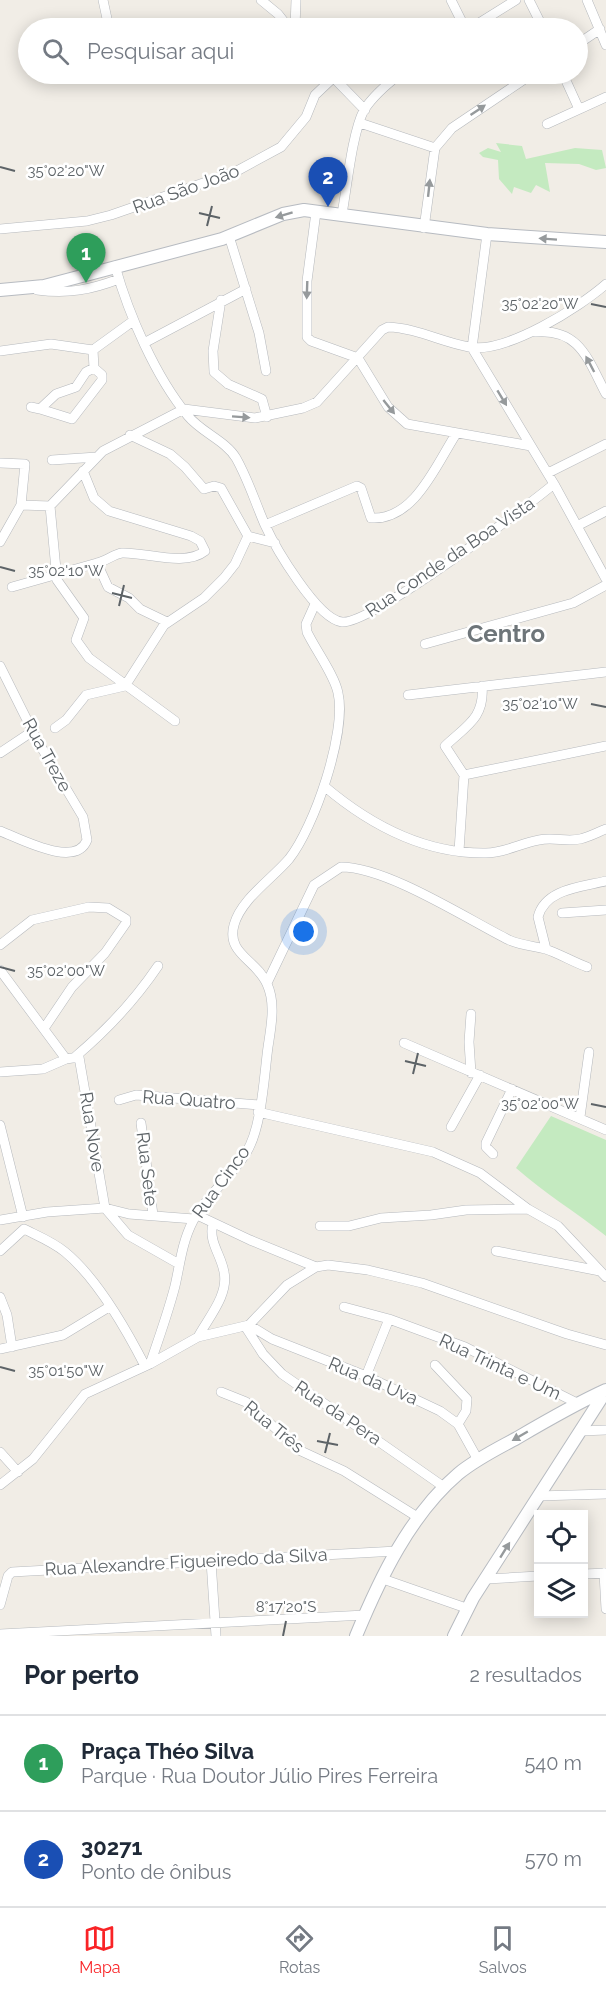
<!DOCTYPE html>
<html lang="pt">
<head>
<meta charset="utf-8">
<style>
	body { margin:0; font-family:Raleway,sans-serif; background:#f2f2f3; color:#1f2937 }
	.controls { position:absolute; right:18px; bottom:18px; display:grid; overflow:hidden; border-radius:0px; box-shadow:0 3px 15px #0003 }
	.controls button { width:54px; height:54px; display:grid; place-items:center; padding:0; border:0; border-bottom:2px solid #e0e1e3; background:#fff; color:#1f2937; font:30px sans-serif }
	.you { position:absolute; left:304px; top:932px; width:21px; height:21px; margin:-15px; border:4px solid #fff; border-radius:50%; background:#1a73e8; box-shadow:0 0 0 9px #1a73e833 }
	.badge { display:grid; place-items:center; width:39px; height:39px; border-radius:50%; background:#f92326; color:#fff; font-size:20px; font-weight:700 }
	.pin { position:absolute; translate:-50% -50px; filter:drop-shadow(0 2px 3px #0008) }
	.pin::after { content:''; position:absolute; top:32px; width:21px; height:18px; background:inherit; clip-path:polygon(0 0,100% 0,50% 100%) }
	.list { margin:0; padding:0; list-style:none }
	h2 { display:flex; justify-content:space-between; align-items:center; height:78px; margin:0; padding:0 24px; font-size:26px }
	h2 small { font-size:20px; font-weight:400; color:#747a83 }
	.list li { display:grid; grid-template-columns:39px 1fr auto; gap:18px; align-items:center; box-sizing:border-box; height:96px; padding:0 24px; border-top:2px solid #e0e1e3 }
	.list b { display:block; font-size:22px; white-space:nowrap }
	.list p { margin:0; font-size:20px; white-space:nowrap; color:#747a83 }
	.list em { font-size:20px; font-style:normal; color:#747a83 }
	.icon { flex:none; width:33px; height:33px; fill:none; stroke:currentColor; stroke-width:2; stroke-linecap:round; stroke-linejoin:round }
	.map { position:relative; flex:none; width:606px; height:1636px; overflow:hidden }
	.search { position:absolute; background:#fff; box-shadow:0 3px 15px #0003; left:18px; right:18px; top:18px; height:66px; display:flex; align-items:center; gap:15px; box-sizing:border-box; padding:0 21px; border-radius:33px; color:#747a83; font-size:22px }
	.sheet { height:270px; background:#fff }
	nav { display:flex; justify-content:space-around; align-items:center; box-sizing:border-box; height:84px; border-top:2px solid #e0e1e3; background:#fff; font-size:16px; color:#747a83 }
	nav a { display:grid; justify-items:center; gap:3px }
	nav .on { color:#f92326 }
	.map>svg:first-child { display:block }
	.green { fill:#c4eac0 }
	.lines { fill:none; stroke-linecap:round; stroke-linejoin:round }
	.street-casing { stroke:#b6b9bd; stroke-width:10 }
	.secondary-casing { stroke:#b7bbc1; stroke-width:14 }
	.street { stroke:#fff; stroke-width:9 }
	.secondary { stroke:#fff; stroke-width:12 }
	.oneway { fill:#969a9c }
	.ticks { fill:none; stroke:#5d6367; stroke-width:2 }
	.labels { text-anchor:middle; stroke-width:5; stroke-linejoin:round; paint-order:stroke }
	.street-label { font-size:18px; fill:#5d6367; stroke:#fff }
	.district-label { font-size:24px; font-weight:bold; fill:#6e7579; stroke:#fff }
	.ticks-label { font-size:15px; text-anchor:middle; fill:#5d6367; stroke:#fff; stroke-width:5; stroke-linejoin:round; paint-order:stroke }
</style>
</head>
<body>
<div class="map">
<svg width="606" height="1636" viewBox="0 0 606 1636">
	<rect width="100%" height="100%" fill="#f1ede6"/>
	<path class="green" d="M496,143l26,3 4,13 49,-11 27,2 4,18 -10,2 -17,-6 -34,-1 5,29 -14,-7 -5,8 -17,-6 -2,7 -13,-15 -1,-19 -15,-3 -4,-4 9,-5 13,4z
		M551,1116l55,24v96c-30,-24 -62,-43 -90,-68z"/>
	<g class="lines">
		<defs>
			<path id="street" d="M103,0l6,28
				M261,0l17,14 11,14
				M451,0l14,28
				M529,0l14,28
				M587,0l19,45
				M295,28l1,-28
				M471,28l45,-28
				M578,44l22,-15
				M563,74l15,33
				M331,75l34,35
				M360,123l75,25
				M547,124l59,-27
				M316,212l-9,69v56l4,4 47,17 30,49 19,17 124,22
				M342,214c5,-27 10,-81 22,-104 9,-14 23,-26 36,-36
				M424,228l11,-80 17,-20 80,-54
				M0,229l87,-8 24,-6 124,-43 46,-25 25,-30 9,-22 19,-18
				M229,236l30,97 7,38
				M115,266c14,49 40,110 73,150 13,16 38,25 48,42 12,21 19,44 29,67 10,22 52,94 77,97 28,3 183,-114 212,-138
				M37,290c31,4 53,0 82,-11
				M221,300l-8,51 1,21 14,12 34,15 5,18
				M535,332c45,-4 53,28 71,62
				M144,343l102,-54
				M472,348l82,136 52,95
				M472,348l15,-114
				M93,350l40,-29
				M0,351l51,-7 42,6
				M31,407l9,2 16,-15 20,-7 10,-15 8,-4 -1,-18
				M40,409l32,10 30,-39v-5l-8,-7
				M130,435l40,19 15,13 19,22 10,-3 7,2 27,48
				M52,460l45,-3
				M0,463l25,1 -4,41 -21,37
				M83,471l11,27 15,13 82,25 9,5 5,10c-20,16 -59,1 -83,2 -8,1 -16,8 -25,10
				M548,473l58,-29
				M21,505l29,1 53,-55 81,-42 71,9 48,-10 14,-6 65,-72 6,-3c28,1 54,15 81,20 37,7 111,-40 137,-63
				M50,506l7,74 27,38 -8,22 13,18 86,63
				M265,525l92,-39 4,2 10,30c43,3 65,-53 85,-84
				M577,526l29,-15
				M12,587l85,-24 11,24 21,11 11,11 27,13
				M425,644l148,-41 33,-18
				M0,666l37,74 46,77 4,23c-11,29 -66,-1 -87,-9
				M125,686l39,-61 40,-27 20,-20 11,-14 13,-28 27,7
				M408,695l198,-23
				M55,728l11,-8 20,-25 39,-9
				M0,753l33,-22
				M464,775l142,-29
				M324,786c46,39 100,68 162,67 19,0 35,-10 53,-13 14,-3 28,2 41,-1 9,-2 18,-7 26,-10
				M459,851l5,-76 -19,-29c21,-20 40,-28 37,-60
				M562,913l44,-3
				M0,945l32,-25 57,-13 19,1 18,11v4l-21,30 -33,34 -27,40
				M546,949l-8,-32c7,-28 43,-30 68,-36
				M0,970l66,89
				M267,983l47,-98 27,-18c46,0 126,52 168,73 12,5 23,6 36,9 11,3 30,14 42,18
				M404,1043l202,87
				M75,1057c32,-27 60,-57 83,-91
				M0,1072l43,-3 23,-10 13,-2 26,151 23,27 51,29
				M471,1073l-2,-31 2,-28
				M119,1100l17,-5 123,10
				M258,1112l175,40 47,21 48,36
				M580,1117l9,-65
				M141,1123l12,92
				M0,1125l23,92
				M451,1127l29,-52
				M493,1154l-7,-7v-4l26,-54
				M197,1215l53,25 66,27
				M0,1220l47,-8 58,-4 24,6 65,5
				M320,1226h29l32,-8 50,-3 35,-5 62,-1 30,17 48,51
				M24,1229c14,7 29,13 41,23 33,27 61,77 80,114
				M0,1251l24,-22
				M496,1251l104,20
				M0,1297l7,18 5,32
				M344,1307l45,12 76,28 112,56
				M249,1325l23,14 94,37 74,35 18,13 20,36
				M245,1326l18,28 19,20 162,113
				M198,1337c10,-19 31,-42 26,-65 -3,-18 -16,-30 -11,-49
				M0,1349l63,-14 46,-28
				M150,1364c9,-26 18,-51 25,-78 5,-22 7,-44 18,-65 13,-25 38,-44 53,-68 16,-25 18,-77 22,-106 3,-20 8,-44 -1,-63 -10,-24 -41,-30 -33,-59 7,-26 38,-46 55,-66 25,-31 58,-127 49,-166 -3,-17 -23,-44 -31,-61l-1,-8 9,-20
				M435,1365l32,34 -1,12 -8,13
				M366,1376l23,-57
				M221,1392l25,10 55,49 43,20 75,47
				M581,1431l25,-1
				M0,1452l18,20
				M0,1485l33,-26 52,-65 65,-30 48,-27 51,-12 38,-40 29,-18 12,-2 40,5 54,13 145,51 39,11
				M538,1496l68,-2
				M211,1561l5,75
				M604,1573l2,36
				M584,1574l22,-1
				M383,1579l83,29
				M487,1579l51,-3
				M0,1605l8,-29 4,-4 385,-21
				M0,1634l365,-19"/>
			<path id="secondary" d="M0,290l44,-4 178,-47 61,-25 21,-4 183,24 119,8
				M356,1636c24,-58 54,-121 102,-162 18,-15 39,-25 59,-36 29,-17 58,-34 89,-48
				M454,1636l19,-38 133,-207"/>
		</defs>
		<use href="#street" class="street-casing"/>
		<use href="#secondary" class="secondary-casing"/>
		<use href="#street" class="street"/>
		<use href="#secondary" class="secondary"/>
	</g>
	<defs><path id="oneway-solid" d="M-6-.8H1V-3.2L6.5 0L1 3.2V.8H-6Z" transform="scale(1.5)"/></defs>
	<g class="oneway">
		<use href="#oneway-solid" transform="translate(478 110) rotate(-34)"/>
		<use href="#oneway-solid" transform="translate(429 188) rotate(-84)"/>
		<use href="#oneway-solid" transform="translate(284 215) rotate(163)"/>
		<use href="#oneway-solid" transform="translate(548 239) rotate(-176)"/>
		<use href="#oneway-solid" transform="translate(307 290) rotate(92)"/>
		<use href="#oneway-solid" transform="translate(590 364) rotate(-118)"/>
		<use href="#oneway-solid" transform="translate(502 398) rotate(59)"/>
		<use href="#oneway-solid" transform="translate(389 407) rotate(51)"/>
		<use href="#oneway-solid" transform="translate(241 417) rotate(4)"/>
		<use href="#oneway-solid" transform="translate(520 1436) rotate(150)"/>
		<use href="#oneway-solid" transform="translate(505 1550) rotate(-58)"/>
	</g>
	<path class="ticks" d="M0,167l15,4M199,213l21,5M207,226l5,-20M591,304l15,3M0,567l15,4M112,593l20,5M119,606l5,-21M591,704l15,3M0,967l15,4M405,1061l21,5M413,1074l5,-21M591,1104l15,3M0,1367l15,4M317,1441l21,4M325,1453l5,-20M283,1636l3,-15"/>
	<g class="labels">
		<g class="street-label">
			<text transform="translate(186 189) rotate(-20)" y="6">Rua São João</text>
			<text transform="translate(450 557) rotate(-34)" y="6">Rua Conde da Boa Vista</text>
			<text transform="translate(47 755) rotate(61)" y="6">Rua Treze</text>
			<text transform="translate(189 1100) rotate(4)" y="6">Rua Quatro</text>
			<text transform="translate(92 1132) rotate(81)" y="6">Rua Nove</text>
			<text transform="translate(147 1169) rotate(83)" y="6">Rua Sete</text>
			<text transform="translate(221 1182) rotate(-54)" y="6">Rua Cinco</text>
			<text transform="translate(500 1367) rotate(25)" y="6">Rua Trinta e Um</text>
			<text transform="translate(373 1381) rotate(23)" y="6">Rua da Uva</text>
			<text transform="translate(338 1413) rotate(34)" y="6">Rua da Pera</text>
			<text transform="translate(274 1427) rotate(39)" y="6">Rua Três</text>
			<text transform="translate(186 1562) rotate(-3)" y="6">Rua Alexandre Figueiredo da Silva</text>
		</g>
		<g class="district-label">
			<text x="506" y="642">Centro</text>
		</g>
	</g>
	<g class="ticks-label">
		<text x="66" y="176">35°02'20"W</text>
		<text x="540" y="309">35°02'20"W</text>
		<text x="66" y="576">35°02'10"W</text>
		<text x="540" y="709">35°02'10"W</text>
		<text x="66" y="976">35°02'00"W</text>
		<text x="540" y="1109">35°02'00"W</text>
		<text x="66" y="1376">35°01'50"W</text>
		<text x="286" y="1612">8°17'20"S</text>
	</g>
</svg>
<div class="controls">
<button><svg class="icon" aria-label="locate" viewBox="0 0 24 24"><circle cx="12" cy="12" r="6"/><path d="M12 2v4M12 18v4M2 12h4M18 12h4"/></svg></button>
<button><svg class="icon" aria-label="layers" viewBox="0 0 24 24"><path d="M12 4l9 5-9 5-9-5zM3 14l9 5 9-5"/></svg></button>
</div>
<div class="you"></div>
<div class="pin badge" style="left:86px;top:283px;background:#2e9e5b">1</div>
<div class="pin badge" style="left:328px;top:207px;background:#1a4fb4">2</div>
<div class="search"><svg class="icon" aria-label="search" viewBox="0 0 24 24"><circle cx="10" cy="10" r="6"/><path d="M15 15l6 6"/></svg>Pesquisar aqui</div>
</div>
<section class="sheet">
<h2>Por perto<small>2 resultados</small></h2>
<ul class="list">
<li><span class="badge" style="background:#2e9e5b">1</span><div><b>Praça Théo Silva</b><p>Parque · Rua Doutor Júlio Pires Ferreira</p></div><em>540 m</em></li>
<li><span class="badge" style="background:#1a4fb4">2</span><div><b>30271</b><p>Ponto de ônibus</p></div><em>570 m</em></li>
</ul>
</section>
<nav>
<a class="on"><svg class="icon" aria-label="map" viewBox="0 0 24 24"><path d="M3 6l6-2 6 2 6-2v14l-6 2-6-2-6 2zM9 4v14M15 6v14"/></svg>Mapa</a>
<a><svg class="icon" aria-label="directions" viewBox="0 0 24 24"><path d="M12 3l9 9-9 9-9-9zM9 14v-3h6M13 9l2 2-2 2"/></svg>Rotas</a>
<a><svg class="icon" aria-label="saved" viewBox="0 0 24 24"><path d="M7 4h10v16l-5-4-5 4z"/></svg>Salvos</a>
</nav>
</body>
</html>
